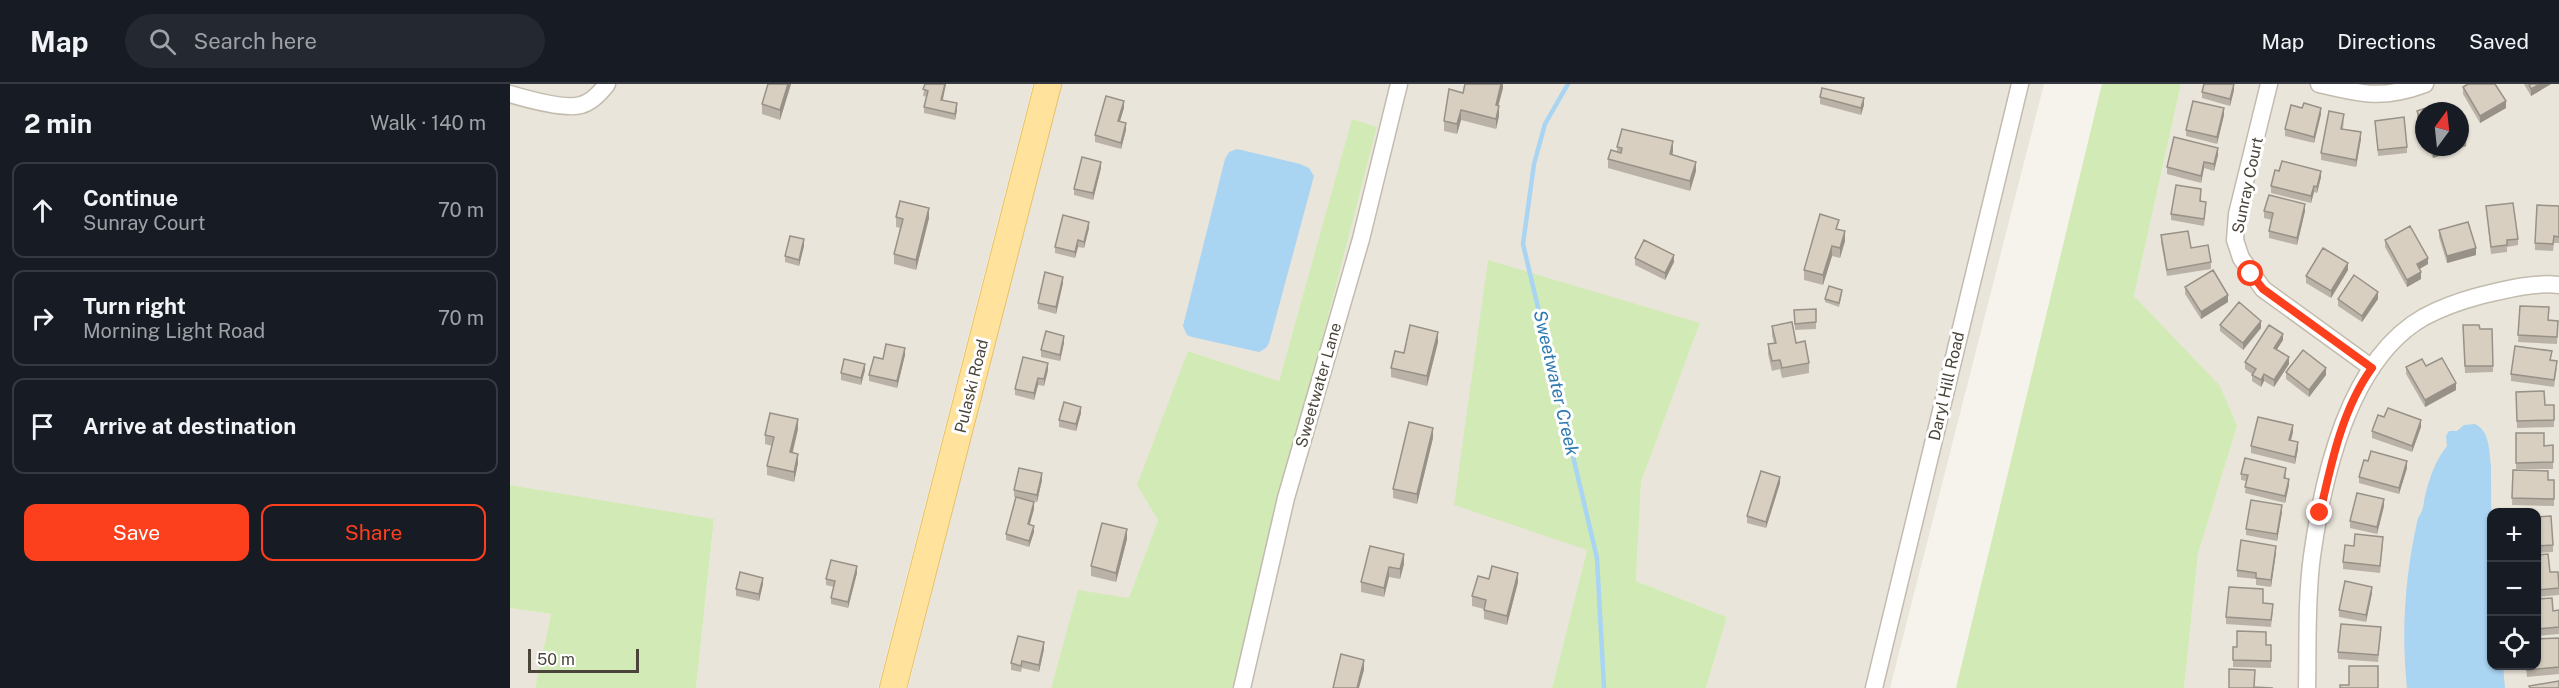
<!DOCTYPE html>
<html lang="en">
<head>
<meta charset="utf-8">
<style>
	body { margin:0; font-family:"Public Sans",sans-serif; background:#242831; color:#f1f3f6 }
	.controls { position:absolute; right:18px; bottom:18px; display:grid; overflow:hidden; border-radius:12px; box-shadow:0 2px 4px #0004 }
	.controls button { width:54px; height:54px; display:grid; place-items:center; padding:0; border:0; border-bottom:2px solid #363941; background:#171b24; color:#f1f3f6; font:30px sans-serif }
	.compass { position:absolute; left:1905px; top:18px; width:54px; height:54px; border-radius:50%; background:#171b24; box-shadow:0 2px 4px #0004; rotate:15deg }
	.scale { position:absolute; left:18px; bottom:15px; width:111px; box-sizing:border-box; padding-left:6px; border:3px solid #4b4439; border-top:0; font-size:16px; line-height:21px; white-space:nowrap; color:#4b4439; -webkit-text-stroke:4px #fff; paint-order:stroke }
	.stop { position:absolute; width:18px; height:18px; margin:-14px; border:4px solid #fc3f1d; border-radius:50%; background:#fff }
	.stop.end { background:#fc3f1d; border-color:#fff; box-shadow:0 2px 6px #0008 }
	.list { margin:0; padding:0; list-style:none }
	h2 { display:flex; justify-content:space-between; align-items:center; height:78px; margin:0; padding:0 24px; font-size:26px }
	h2 small { font-size:20px; font-weight:400; color:#9ea1a6 }
	.list li { display:grid; grid-template-columns:39px 1fr auto; gap:18px; align-items:center; box-sizing:border-box; height:96px; margin:0 12px 12px; padding:0 12px; border:2px solid #363941; border-radius:12px }
	.list b { display:block; font-size:22px; white-space:nowrap }
	.list p { margin:0; font-size:20px; white-space:nowrap; color:#9ea1a6 }
	.list em { font-size:20px; font-style:normal; color:#9ea1a6 }
	.actions { display:flex; gap:12px; padding:18px 24px }
	.actions a { flex:1; padding:14px 0; border:2px solid #fc3f1d; border-radius:12px; text-align:center; font-size:21px; color:#fc3f1d }
	.actions .main { background:#fc3f1d; color:#fff }
	.icon { flex:none; width:33px; height:33px; fill:none; stroke:currentColor; stroke-width:2; stroke-linecap:round; stroke-linejoin:round }
	.map { position:relative; flex:none; width:2049px; height:604px; overflow:hidden }
	header { display:flex; align-items:center; gap:36px; box-sizing:border-box; height:84px; padding:0 30px; background:#171b24; border-bottom:2px solid #363941 }
	header strong { font-size:28px }
	nav { display:flex; gap:33px; margin-inline-start:auto; font-size:21px }
	.search { width:420px; height:54px; background:#242831; display:flex; align-items:center; gap:15px; box-sizing:border-box; padding:0 21px; border-radius:33px; color:#9ea1a6; font-size:22px }
	main { display:flex }
	aside { flex:1; background:#171b24 }
	.map>svg:first-child { display:block }
	.residential { fill:#eae5da; fill-rule:evenodd }
	.green { fill:#d2eab5 }
	.water { fill:#a9d4f2 }
	.lines { fill:none; stroke-linecap:round; stroke-linejoin:round }
	.stream { stroke:#a9d4f2; stroke-width:4.5 }
	.minor-casing { stroke:#c2bbae; stroke-width:19 }
	.primary-casing { stroke:#e6c16a; stroke-width:28 }
	.minor { stroke:#fff; stroke-width:16 }
	.primary { stroke:#ffe39c; stroke-width:26 }
	.wall { fill:#bab2a6 }
	.shaded-wall { fill:#979187 }
	.building { fill:#d8cfc1; stroke:#979187; stroke-width:1.5 }
	.route { stroke:#fc3f1d; stroke-width:8 }
	.labels { text-anchor:middle; stroke-width:6; stroke-linejoin:round; paint-order:stroke }
	.street-label { font-size:16px; fill:#4b4439; stroke:#fff }
	.water-label { font-size:18px; font-style:italic; fill:#2e7ab2; stroke:#fff }
</style>
</head>
<body>
<header>
<strong>Map</strong>
<div class="search"><svg class="icon" aria-label="search" viewBox="0 0 24 24"><circle cx="10" cy="10" r="6"/><path d="M15 15l6 6"/></svg>Search here</div>
<nav><a>Map</a><a>Directions</a><a>Saved</a></nav>
</header>
<main>
<aside>
<h2>2 min<small>Walk · 140 m</small></h2>
<ul class="list">
<li><svg class="icon" aria-label="ahead" viewBox="0 0 24 24"><path d="M12 20V5M6 11l6-6 6 6"/></svg><div><b>Continue</b><p>Sunray Court</p></div><em>70 m</em></li>
<li><svg class="icon" aria-label="right" viewBox="0 0 24 24"><path d="M7 20v-9h11M14 6l5 5-5 5"/></svg><div><b>Turn right</b><p>Morning Light Road</p></div><em>70 m</em></li>
<li><svg class="icon" aria-label="arrive" viewBox="0 0 24 24"><path d="M6 21V4h12l-3 4 3 4H6"/></svg><div><b>Arrive at destination</b></div></li>
</ul>
<div class="actions"><a class="main">Save</a><a>Share</a></div>
</aside>
<div class="map">
<svg width="2049" height="604" viewBox="0 0 2049 604">
	<rect width="100%" height="100%" fill="#f6f3ec"/>
	<path class="residential" d="M0,0h523l-155,604h-182l18,-168 -204,-35z
		M550,0h984l-154,604h-184l21,-71 -91,-36 5,-99 59,-159 -113,227 -35,138h-320l145,-561 -25,-7 -73,261 -91,-30 -30,169 -29,79 -51,-8 -27,97h-143z
		M1671,0h378v604h-375l14,-134 39,-128 -103,-130zM1914,27h36v36h-36zM1982,428h44v154h-44z
		M0,524l41,6 -16,74h-25z"/>
	<path class="green" d="M1592,0h79l-47,212 86,90 17,40 -39,128 -14,134h-228z
		M842,35l25,8 -145,561h-181l27,-98 51,8 29,-78 -21,-35 51,-134 91,30z
		M978,176l212,63 -59,159 -5,99 91,36 -21,71h-154l35,-138 -133,-45z
		M0,401l204,34 -18,169h-161l16,-74 -41,-6z"/>
	<path class="water" d="M727,65l63,15 9,4 5,8 -45,167 -3,5 -7,4 -67,-15 -5,-2 -4,-9 42,-167 4,-7z
		M1965,340c15,7 14,27 16,42l1,200h11l2,22h-98c-6,-58 -2,-113 11,-170 6,-8 5,-13 7,-22 4,-17 11,-37 22,-50l-1,-10 3,-5h8l7,-6z"/>
	<g class="lines">
		<path class="stream" d="M1058,0l-23,40 -11,40 -11,80 74,314 7,130"/>
		<defs>
			<path id="minor" d="M1759,0l-32,130 -2,26 6,18 22,31 109,79
				M1809,0c42,10 63,16 106,0
				M0,10c17,5 55,16 71,11 11,-3 20,-13 26,-21
				M732,604l44,-190 75,-259 38,-155
				M1364,604l146,-604
				M1797,604c1,-43 -1,-88 5,-132 11,-79 36,-196 112,-239 17,-9 36,-16 55,-21 25,-6 54,-14 80,-11"/>
			<path id="primary" d="M383,604l155,-604"/>
		</defs>
		<use href="#minor" class="minor-casing"/>
		<use href="#primary" class="primary-casing"/>
		<use href="#minor" class="minor"/>
		<use href="#primary" class="primary"/>
	</g>
	<path class="wall" d="M281,0l-11,36 -18,-6v-10z
		M415,0h21l-3,16 14,10 -2,10 -31,-7v-6l3,-10 -4,-1z
		M993,0v4l-5,18 1,10 -3,13 -35,-9 -4,14 -13,-3v-10z
		M2014,0h27l-20,12z
		M1953,3l43,21 -26,15 -17,-29z
		M1724,6l-4,16 -28,-8v-6z
		M1310,13l44,8 -3,10 -41,-11z
		M614,24l-4,13 6,9 -5,19 -26,-7v-7z
		M1907,27h7v24l-7,-17z
		M1811,30l-7,29 -29,-7v-7z
		M1714,31l-7,29 -31,-8v-6z
		M1834,36l-1,9 18,10 -5,28 -35,-7v-7z
		M1865,37l32,26v6l-29,3z
		M1956,62l-33,12 -5,-11h32z
		M1107,63l56,4 -1,4 24,16 -6,20 -82,-23v-9l9,-7z
		M1708,71l-4,16 -10,-3 -3,15 -34,-9v-7z
		M591,84l-8,32 -19,-5v-6z
		M1811,93l-4,16 -3,-1 -3,11 -40,-10v-7z
		M1691,112v5l5,7 -2,18 -33,-6v-6z
		M1976,122l32,33v6l-11,2v5l-16,2z
		M2049,122v37h-5l-1,8 -18,-1v-7z
		M1754,127h41l-8,34 -28,-7v-7l3,-11 -8,-2z
		M386,133l33,1 -13,52 -22,-6v-10l6,-26 -4,-1z
		M579,144l-5,20 -6,-1 -3,11 -20,-5v-6z
		M1329,145l6,12 -5,17 -8,-2 -9,29 -19,-5v-10z
		M1929,146l37,25 -29,8 -8,-26z
		M1651,151l30,13 20,14v7l-44,7 -6,-34z
		M1875,156l43,24 -8,5 1,10 -14,8 -22,-40z
		M294,162l-5,20 -14,-4v-6z
		M1125,174l39,4 -9,18 -30,-15z
		M1838,186l-17,28 -25,-15v-7z
		M553,199l-7,31 -18,-5v-6z
		M1675,203l43,15 -27,17 -16,-25z
		M1332,210l-3,13 -14,-5v-3z
		M1828,215h40l-16,23 -24,-16z
		M2010,222l28,14 10,1 -1,23 -39,-2z
		M1306,225v20l-21,1 -1,-20z
		M1710,241l41,3 -18,22 -23,-19z
		M1953,241l17,4h12l1,43 -28,1z
		M1262,242l24,17 13,20v10l-27,5 -2,-9 -8,2 -4,-17v-10l6,-1 -2,-7z
		M1773,256l-6,9 12,15 -15,23 -10,-6 -3,6 -9,-6v-7l-7,-5v-7z
		M928,258l-11,44 -36,-9v-9l13,-15z
		M554,259l-4,18 -19,-4v-7z
		M395,271l-8,33 -28,-7v-6l14,-16z
		M2041,277l6,7 -3,19 -43,-6v-7z
		M1916,282l30,24 -31,17 -19,-33v-7z
		M355,286l-4,15 -20,-5v-7z
		M538,286l-4,16 -6,-1 -4,15 -19,-5v-6z
		M1776,288l40,3 -17,22 -23,-18z
		M2006,308l29,13 9,15v7l-37,1z
		M571,329l-5,18 -17,-4v-7z
		M1911,343l-9,25 -40,-14v-7z
		M288,345l-5,23 5,11 -4,19 -27,-7v-9l5,-20 -7,-2v-9z
		M1783,348l-2,8 7,9 -3,15 -44,-11v-7z
		M2006,349l28,13 9,-1v24h-37z
		M923,354l-16,66 -24,-6v-9z
		M1858,377l39,7 -8,26 -40,-11v-6z
		M2003,386l35,10h6v26l-42,-1z
		M1731,390h45v4l3,7 -4,18 -40,-10 1,-12 -5,-1z
		M532,396l-5,22 -10,-2 7,9 -5,15 5,8 -5,15 -23,-7v-6l10,-37h-2v-7z
		M1270,399l-14,45 -19,-5v-7z
		M1874,422l-7,28 -27,-6v-7z
		M1772,428l-5,29 -31,-6v-6z
		M2026,433l17,28v7l-17,1z
		M617,455l-11,43 -25,-6v-10z
		M1873,460l-3,29 -37,-4v-7l11,-16z
		M860,462l34,18 -4,15 -11,-2 -5,20 -23,-5v-10z
		M1766,469l-5,34 -15,-2v-6l-19,-2v-7z
		M2026,471l14,17 9,7v16l-23,2z
		M347,489l-9,35 -17,-4v-6l3,-11 -8,-2v-6z
		M979,495l29,3 -11,43 -23,-6v-10l-12,-3v-10z
		M253,500l-4,17 -23,-5v-7z
		M1862,509l-6,29 -27,-5v-7z
		M2026,515l17,12 6,-1v24l-23,2z
		M1753,519l10,8 -2,16 -45,-3v-7z
		M1871,550l-3,28 -40,-3v-7z
		M2049,554v36l-32,3 -1,-11h10z
		M1756,561h5v23l-38,-1v-20z
		M534,565l-5,23 -17,-4 -1,4 -10,-2v-7z"/>
	<path class="shaded-wall" d="M278,0h3l-11,36v-10z
		M435,0h1l-5,22v-6z
		M991,0h2v4l-7,27v-10z
		M1724,0v6l-4,16v-7z
		M2030,0h11l-20,12v-7z
		M1354,14v7l-3,10v-7z
		M614,17v7l-6,19v-6z
		M1996,17v7l-26,15v-7z
		M447,19v7l-2,10v-6z
		M989,22v10l-3,13v-10z
		M1714,24v7l-7,29v-7z
		M1811,24v6l-7,29v-6z
		M951,26v10l-4,14v-10z
		M616,39v7l-5,19v-6z
		M1851,48v7l-5,28v-7z
		M1956,55v7l-33,12v-6l12,-5h15v-6z
		M1163,57v10l-3,13v-10z
		M1708,64v7l-4,16v-7z
		M591,78v6l-8,32v-7z
		M1186,78v9l-6,20v-10z
		M1694,78v6l-3,15v-7z
		M1811,87v6l-4,16v-6z
		M1804,102v6l-3,11v-7z
		M1795,120v7l-8,34v-7z
		M419,124v10l-13,52v-10z
		M579,138v6l-5,20v-6z
		M1335,147v10l-5,17v-10z
		M294,155v7l-5,20v-6z
		M568,156v7l-3,11v-6z
		M1322,162v10l-9,29v-10z
		M1966,164v7l-29,8v-7z
		M1164,171v7l-9,18v-7z
		M1918,174v6l-11,6v-6z
		M1838,179v7l-17,28v-7z
		M1911,188v7l-14,8v-7z
		M553,193v6l-7,31v-7z
		M1868,208v7l-16,23v-6z
		M1718,211v7l-27,17v-7z
		M1751,237v7l-18,22v-7z
		M928,248v10l-11,44v-10z
		M1773,250v6l-9,14v-6z
		M554,252v7l-4,18v-6z
		M395,264v7l-8,33v-7z
		M1779,273v7l-15,23v-7z
		M538,279v7l-4,16v-7z
		M355,280v6l-4,15v-7z
		M1816,284v7l-17,22v-7z
		M1754,290v7l-3,6v-7z
		M528,294v7l-4,15v-7z
		M1946,299v7l-31,17v-7z
		M571,323v6l-5,18v-7z
		M288,335v10l-8,33v-10z
		M1911,336v7l-9,25v-6z
		M1783,341v7l-4,15v-7z
		M923,344v10l-16,66v-10z
		M1788,358v7l-3,15v-7z
		M288,370v9l-4,19v-10z
		M1897,377v7l-8,26v-6z
		M532,389v7l-5,22v-7z
		M1270,393v6l-14,45v-6z
		M1779,395v6l-4,18v-7z
		M1874,415v7l-7,28v-7z
		M524,418v7l-6,22v-7z
		M1772,421v7l-5,29v-7z
		M524,442v6l-5,15v-6z
		M617,445v10l-11,43v-9z
		M1766,462v7l-5,34v-7z
		M894,470v10l-4,15v-10z
		M347,482v7l-9,35v-6z
		M879,483v10l-5,20v-9z
		M1008,489v9l-11,43v-9z
		M253,494v6l-4,17v-7z
		M1862,503v6l-6,29v-7z
		M534,558v7l-5,23v-7z
		M854,576v10l-5,18h-2z"/>
	<path class="building" d="M258,0h20l-8,26 -18,-6z
		M415,0h20l-4,16 16,3 -2,11 -31,-7 4,-16 -5,-2z
		M955,0h36l-5,21 3,1 -3,13 -35,-9 -4,14 -13,-3 5,-32 14,4z
		M1694,0h30l-4,15 -28,-7z
		M1958,0h27l11,17 -26,15 -17,-29z
		M2019,0h11l-9,5z
		M1312,4l42,10 -3,10 -41,-11z
		M596,12l18,5 -6,20 8,2 -5,20 -26,-8z
		M1683,17l31,7 -7,29 -31,-7z
		M1794,19l17,5 -7,29 -29,-8 6,-24 11,3z
		M1922,22l2,5h-10v18l-7,-18z
		M1819,27l15,3 -3,15 20,3 -5,28 -35,-7z
		M1894,33l3,30 -29,3 -3,-29z
		M1950,40l6,15 -6,2z
		M1112,45l51,12 -3,13 26,8 -6,19 -82,-22 3,-9 10,3 1,-5 -5,-1z
		M1664,53l44,11 -4,16 -10,-2 -3,14 -34,-9z
		M1921,63h14l-12,5z
		M572,73l19,5 -8,31 -19,-4z
		M1772,77l39,10 -4,16 -3,-1 -3,10 -40,-10 4,-16 4,1z
		M1666,101l25,4 -1,12 6,1 -2,17 -33,-5z
		M1759,111l36,9 -8,34 -28,-7 4,-18 -9,-2z
		M390,117l29,7 -13,52 -22,-6 9,-35 -7,-2z
		M2003,119l5,36 -11,1v5l-16,2 -5,-41z
		M2027,121l22,1v31l-5,-1 -1,8 -18,-1z
		M1310,130l19,6 -3,9 9,2 -5,17 -8,-2 -9,29 -19,-5z
		M553,131l26,7 -5,20 -6,-2 -3,12 -20,-5z
		M1958,138l8,26 -29,8 -8,-26z
		M1900,142l18,32 -11,6 4,8 -14,8 -22,-40z
		M1678,147l3,17 17,-3 3,17 -44,8 -6,-35z
		M280,152l14,3 -5,21 -14,-4z
		M1134,156l30,15 -9,18 -30,-15z
		M1813,164l25,15 -17,28 -25,-15z
		M1703,186l15,25 -27,17 -16,-25z
		M535,188l18,5 -7,30 -18,-4z
		M1844,191l24,17 -16,24 -24,-17z
		M1319,202l13,4 -3,13 -14,-4z
		M1729,218l22,19 -18,22 -23,-18z
		M2010,222l29,1 -1,13 10,1 -1,16 -39,-2z
		M1306,225v13l-21,2 -1,-14z
		M1282,238l4,21 9,-2 4,22 -27,5 -2,-8 -8,1 -4,-17 8,-1 -4,-17z
		M900,241l28,7 -11,44 -36,-8 4,-17 9,2z
		M1759,241l14,9 -9,14 15,9 -15,23 -10,-6 -3,6 -9,-5 4,-6 -11,-7z
		M1953,241h16l1,4h12l1,37h-28z
		M536,247l18,5 -4,19 -19,-5z
		M376,260l19,4 -8,33 -28,-6 5,-18 9,2z
		M2005,262l37,5 -2,9 7,1 -3,19 -43,-6z
		M1793,266l23,18 -17,22 -23,-18z
		M513,273l25,6 -4,16 -6,-1 -4,15 -19,-4z
		M1932,274l14,25 -31,17 -19,-33 16,-8 4,7z
		M334,275l21,5 -4,14 -20,-5z
		M2034,307l1,14h9v15l-37,1 -1,-29z
		M554,318l17,5 -5,17 -17,-4z
		M1878,324l33,12 -9,26 -40,-15 6,-16 6,2z
		M260,329l28,6 -8,33 8,2 -4,18 -27,-6 7,-29 -9,-2z
		M1748,333l35,8 -4,15 9,2 -3,15 -44,-11z
		M899,338l24,6 -16,66 -24,-5z
		M2006,349h28v13l9,-1v17l-37,1z
		M1861,367l36,10 -8,27 -40,-11 5,-17 4,1z
		M1735,374l41,10 -2,10 5,1 -4,17 -40,-9 3,-12 -7,-1z
		M509,384l23,5 -5,22 -23,-5z
		M2003,386l35,1v9h6v19l-42,-1z
		M1251,387l19,6 -14,45 -19,-6z
		M1847,409l27,6 -7,28 -27,-6z
		M506,413l18,5 -6,22 6,2 -5,15 -23,-7z
		M1741,416l31,5 -5,29 -31,-5z
		M2041,432l2,29 -17,1v-29z
		M592,439l25,6 -11,44 -25,-7z
		M1845,450l28,3 -3,29 -37,-4 2,-17 9,1z
		M1731,456l35,6 -5,34 -15,-2v-5l-19,-3z
		M860,462l34,8 -4,15 -11,-2 -5,21 -23,-6z
		M2038,470l2,18h8l1,16 -23,2v-35z
		M321,476l26,6 -9,36 -17,-4 4,-17 -9,-2z
		M982,482l26,7 -11,43 -23,-6 2,-10 -14,-4 6,-20 11,3z
		M230,488l23,6 -4,16 -23,-5z
		M1835,497l27,6 -6,28 -27,-5z
		M1719,503l34,2v14l10,1 -2,16 -45,-3z
		M2042,514l1,13 6,-1v17l-23,2v-30z
		M1831,540l40,3 -3,28 -40,-3z
		M1727,547l29,1v13h5v16l-38,-1v-13h4z
		M508,552l26,6 -5,23 -17,-4 -1,5 -10,-3z
		M2049,554v29l-32,3v-4h9v-27z
		M831,570l23,6 -7,28h-24z
		M1839,582h29v22h-38v-3h9z
		M1719,585l26,1 -1,17 19,1h-44z
		M2049,597v7h-29l-1,-2z"/>
	<g class="lines">
		<path class="route" d="M1741,190l12,15 109,79c-30,41 -41,96 -52,145"/>
	</g>
	<g class="labels">
		<g class="street-label">
			<text transform="translate(1737 101) rotate(-78)" y="6">Sunray Court</text>
			<text transform="translate(808 301) rotate(-74)" y="6">Sweetwater Lane</text>
			<text transform="translate(461 302) rotate(-76)" y="6">Pulaski Road</text>
			<text transform="translate(1436 302) rotate(-77)" y="6">Daryl Hill Road</text>
		</g>
		<g class="water-label">
			<text transform="translate(1046 299) rotate(77)" y="6">Sweetwater Creek</text>
		</g>
	</g>
</svg>
<div class="controls">
<button>+</button>
<button>−</button>
<button><svg class="icon" aria-label="locate" viewBox="0 0 24 24"><circle cx="12" cy="12" r="6"/><path d="M12 2v4M12 18v4M2 12h4M18 12h4"/></svg></button>
</div>
<svg class="compass" viewBox="-18 -18 36 36"><path d="M0-13l5 13h-10z" fill="#e53935"/><path d="M0 13l5-13h-10z" fill="#9ea1a6"/></svg>
<div class="scale">50 m</div>
<div class="stop" style="left:1741px;top:190px"></div>
<div class="stop end" style="left:1810px;top:429px"></div>
</div>
</main>
</body>
</html>
